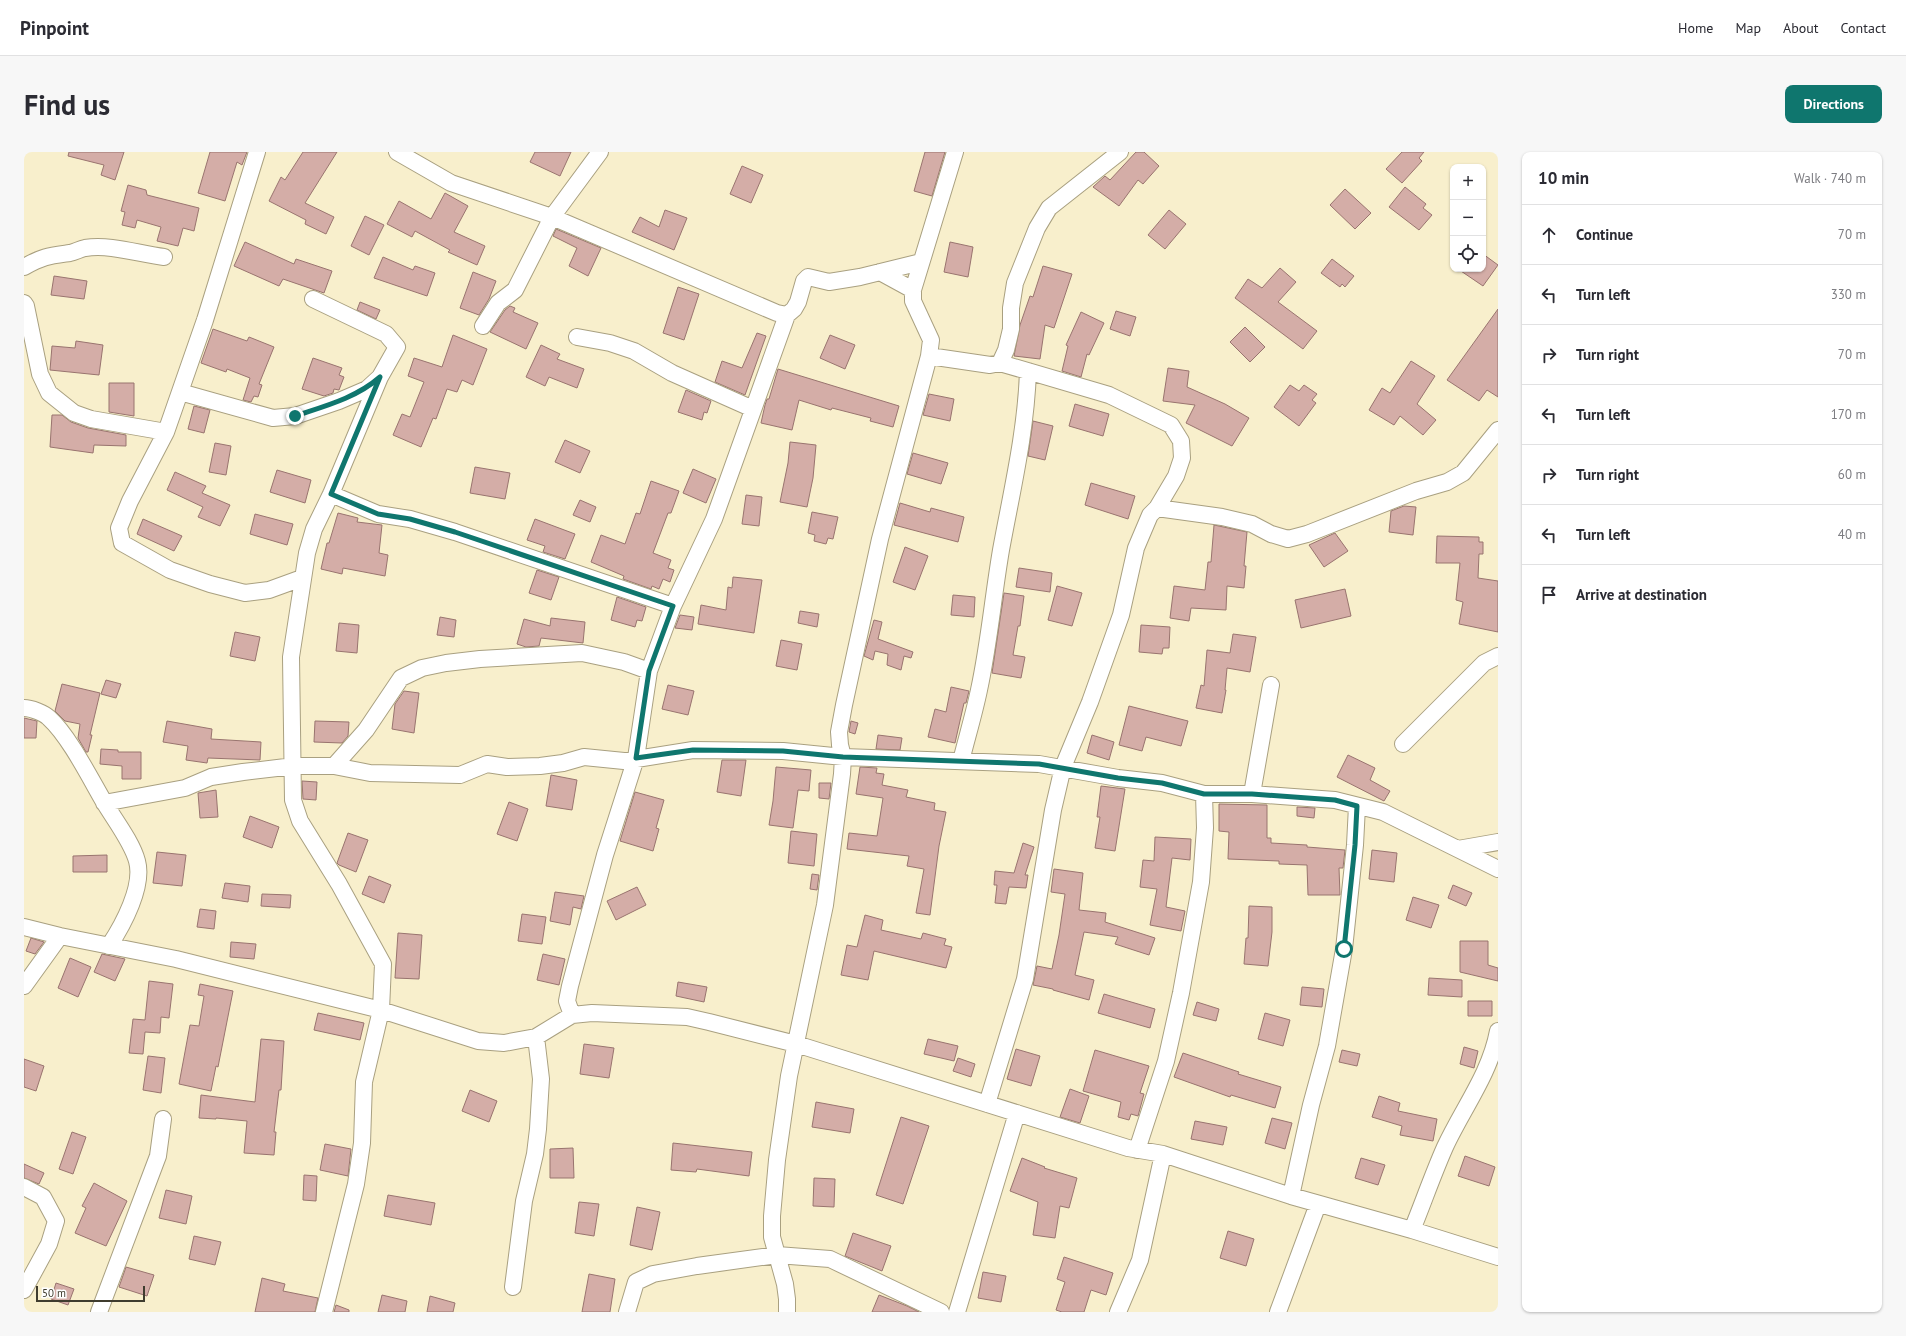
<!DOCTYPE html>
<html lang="en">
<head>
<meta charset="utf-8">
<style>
	body { margin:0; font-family:"PT Sans",sans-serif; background:#f7f7f7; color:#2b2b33 }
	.controls { position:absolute; right:12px; top:12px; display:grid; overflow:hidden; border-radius:8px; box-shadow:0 1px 3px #0004 }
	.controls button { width:36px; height:36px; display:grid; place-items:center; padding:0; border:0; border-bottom:1px solid #e1e1e2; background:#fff; color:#2b2b33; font:20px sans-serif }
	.scale { position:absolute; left:12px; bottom:10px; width:109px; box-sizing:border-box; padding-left:4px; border:2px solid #3f3c2e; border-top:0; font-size:11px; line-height:14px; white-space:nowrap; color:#3f3c2e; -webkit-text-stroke:3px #fff; paint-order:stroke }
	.stop { position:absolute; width:12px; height:12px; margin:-9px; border:3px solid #0f766e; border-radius:50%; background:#fff }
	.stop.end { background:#0f766e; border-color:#fff; box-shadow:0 1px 4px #0008 }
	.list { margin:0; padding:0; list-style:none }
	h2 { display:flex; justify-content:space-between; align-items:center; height:52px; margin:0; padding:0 16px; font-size:17px }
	h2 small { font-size:13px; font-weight:400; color:#7c7c81 }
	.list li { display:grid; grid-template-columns:26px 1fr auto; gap:12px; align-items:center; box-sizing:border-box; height:60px; padding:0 16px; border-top:1px solid #e1e1e2 }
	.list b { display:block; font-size:15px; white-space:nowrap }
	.list em { font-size:13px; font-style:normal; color:#7c7c81 }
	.icon { flex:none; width:22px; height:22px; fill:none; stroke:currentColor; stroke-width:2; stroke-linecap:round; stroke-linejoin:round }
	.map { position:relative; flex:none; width:1474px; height:1160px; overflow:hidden; border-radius:8px }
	header { display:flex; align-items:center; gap:24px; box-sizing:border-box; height:56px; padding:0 20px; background:#fff; border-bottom:1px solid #e1e1e2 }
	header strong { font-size:19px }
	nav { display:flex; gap:22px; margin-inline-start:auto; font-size:14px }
	.intro { display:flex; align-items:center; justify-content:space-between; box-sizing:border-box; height:96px; padding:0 24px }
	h1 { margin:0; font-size:28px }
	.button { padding:10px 18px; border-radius:8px; background:#0f766e; color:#fff; font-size:14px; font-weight:700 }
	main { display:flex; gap:24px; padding:0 24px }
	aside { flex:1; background:#fff; border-radius:8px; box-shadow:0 1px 3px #0004 }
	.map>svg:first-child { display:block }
	.building { fill:#d4ada7; stroke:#99746f }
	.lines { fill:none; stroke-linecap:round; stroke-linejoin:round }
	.minor-casing { stroke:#a9a080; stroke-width:18 }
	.minor { stroke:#fff; stroke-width:16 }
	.route { stroke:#0f766e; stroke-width:5 }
</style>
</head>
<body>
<header>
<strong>Pinpoint</strong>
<nav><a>Home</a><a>Map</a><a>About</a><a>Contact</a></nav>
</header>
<div class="intro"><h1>Find us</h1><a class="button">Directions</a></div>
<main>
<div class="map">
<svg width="1474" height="1160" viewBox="0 0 1474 1160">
	<rect width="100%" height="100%" fill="#f8efcc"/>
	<path class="building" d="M45,0h55l-9,28 -14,-5 3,-10 -36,-9z
		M186,0h37l-5,13 -5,-3 -12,39 -27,-8z
		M279,0h34l-32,51 29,14 -8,17 -21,-10 1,-4 -37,-19 12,-24 4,3z
		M511,0h36l-11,24 -30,-14z
		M901,0h20l-13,44 -18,-5z
		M1112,0h8l15,14 -16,18 -5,-4 -19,26 -26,-19 12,-11 5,4z
		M1378,0h22l-5,6 3,3 -20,22 -16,-14z
		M718,14l21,9 -12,28 -21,-9z
		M104,33l18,5 1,5 52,13 -5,23 -11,-3 -5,18 -21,-5 4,-14 -24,-7 -2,8 -13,-3 3,-13 -4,-1z
		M1381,35l21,17 -3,4 9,7 -13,15 -30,-23z
		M1321,37l26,24 -16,16 -25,-24z
		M421,41l23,13 -14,26 31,14 -8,19 -29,-13 2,-2 -35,-19 -3,6 -25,-13 12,-23 32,18z
		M641,58l22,8 -13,32 -42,-18 8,-15 19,10z
		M1145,58l17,14 -21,25 -17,-14z
		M341,64l19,9 -15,30 -18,-9z
		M532,77l45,19 -13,28 -19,-10 8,-18 -24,-12z
		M221,90l49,22 2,-5 36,12 -8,22 -41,-14 -4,7 -45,-20z
		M926,90l23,5 -5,30 -24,-5z
		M1459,102l15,11 -15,21 -25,-17h25z
		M359,105l30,13 2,-4 20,7 -8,23 -53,-18z
		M1308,107l22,17 -9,11 -3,-3 -2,3 -19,-14z
		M1019,114l29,8 -18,54 -9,-3 -5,34 -26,-3 6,-31 10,-29 3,1z
		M1256,116l16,14 -18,20 39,29 -14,18 -68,-51 13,-19 14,9z
		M449,120l23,9 -7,18 -10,16 -19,-7z
		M30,124l33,5 -3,18 -33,-4z
		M654,135l21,7 -15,46 -21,-7z
		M336,150l20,8 -4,9 -19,-9z
		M486,154l5,2 -2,4 25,11 -12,26 -36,-17 15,-22z
		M1474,157v88l-11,-7 -8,11 -32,-21z
		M1092,159l20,6 -6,19 -20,-7z
		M1057,160l23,11 -15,32 -2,-1 -6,23 -19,-6 6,-25 -2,-1z
		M1221,175l20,20 -15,15 -20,-20z
		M189,177l34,12 2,-4 25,10 -15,37 3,1 -4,12 -4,-1 -3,6 -8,-2 7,-22 -23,-9 -1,3 -25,-9z
		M733,181l9,3 -21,59 -30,-13 7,-21 20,7z
		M429,183l34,14 -14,36 -11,-5 -5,12 -10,-3 -11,30 -3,-1 -12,29 -28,-12 9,-21 8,3 14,-35 -16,-6 6,-18 28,9z
		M806,183l25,10 -10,24 -25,-11z
		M52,189l27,4 -4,30 -49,-5 2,-24 23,2z
		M517,193l19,9 -3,5 27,10 -7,19 -28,-11 -4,9 -19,-9z
		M289,206l29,10 -3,7 5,2 -5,13 -5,-1 -1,4 -9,3 -22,-7z
		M1387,209l24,15 -18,28 19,16 -13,15 -23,-19 -6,9 -25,-15 13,-22 8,5z
		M1144,216l21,3 -2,16 38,17 24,14 -17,28 -46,-23 9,-18 -32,-4z
		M754,217l121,37 -6,21 -23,-6 1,-3 -39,-10 -1,2 -32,-10 -7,30 -31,-7 4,-18 2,-6h2z
		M85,231h25v33l-25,-4z
		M1266,233l9,6 5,-6 13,9 -5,6 4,3 -17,23 -25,-19z
		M662,238l25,11 -4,12 -3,-1 -2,8 -24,-8z
		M905,242l25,5 -4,22 -27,-6z
		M1051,252l34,10 -6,22 -34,-10z
		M170,254l16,4 -6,23 -16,-4z
		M28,263h10l9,7 17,6 38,7v11l-32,-1 -1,8 -43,-6z
		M1009,269l20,5 -8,34 -17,-4z
		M541,288l25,11 -10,22 -25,-11z
		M766,290l26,3 -3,33 -6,29 -27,-5 8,-39z
		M191,291l16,3 -5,29 -17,-3z
		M889,301l35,10 -7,21 -34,-10z
		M451,315l35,6 -5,26 -35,-6z
		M669,317l23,10 -10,24 -23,-10z
		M253,318l34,10 -6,23 -35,-11z
		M151,320l31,14 -4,7 28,12 -10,21 -22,-9 5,-10 -36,-17z
		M627,329l28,10 -8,22h-3l-15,40 18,7 -3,8 6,2 -4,12 -7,-3 -4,10 -7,-3 -1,3 -28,-10 1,-3 -33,-14 10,-27 24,9 11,-31 4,1z
		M1067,331l44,13 -7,23 -43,-14z
		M722,343l16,2 -3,29 -17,-2z
		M556,348l16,7 -6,15 -17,-7z
		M876,351l30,9 1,-4 33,9 -6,25 -64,-17z
		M1380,354l12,1 -3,28 -24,-3 2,-21z
		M788,360l26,5 -5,22 -5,-1 -2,6 -12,-3 1,-6 -7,-2z
		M314,361l20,5 -1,4 25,3 -3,28 9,2 -3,21 -42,-8 -1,6 -21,-5 6,-26h2z
		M231,362l38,10 -6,21 -37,-11z
		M119,367l39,17 -8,15 -37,-17z
		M511,367l40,15 -10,25 -22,-7 2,-6 -18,-6z
		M1190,373l33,7 -3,34h2l-2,22 -17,-2 -1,24 -35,-2 -2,13 -19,-3 4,-32 31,4 3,-28h3z
		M1311,381l13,18 -24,16 -15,-22z
		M1413,384l42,1v5h4v12h-4l-1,24 20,3v51l-39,-8 4,-22 -7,-2 4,-37h-24z
		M881,395l23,9 -13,34 -22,-8z
		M995,416l33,5 -2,19 -34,-5z
		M513,418l22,7 -8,23 -22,-7z
		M709,425l29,3 -8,53 -56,-9 3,-19 25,5 2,-23 4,1z
		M1033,434l25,7 -10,33 -24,-6z
		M1321,437l6,27 -50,12 -6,-28z
		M980,441l20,3 -4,30h-2l-5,29 12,2 -4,21 -29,-5z
		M929,443l22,2 -1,20 -23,-2z
		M593,445l29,10 -4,14 -5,-1 -2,7 -24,-7z
		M776,459l19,3 -2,13 -19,-4z
		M656,463l14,2 -2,13 -17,-2z
		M416,465l16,3 -2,17 -17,-2z
		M527,466l34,4 -2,21 -42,-5 -2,8 -13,1 -9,-3 7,-25 26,7z
		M850,468l8,2 -4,17 35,13 -2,6 -7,-2 -3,14 -14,-5 1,-11 -13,-3 -2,9 -9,-4z
		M315,471l20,2 -2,28 -21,-2z
		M1117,473l29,2 -1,21h-6l-1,6 -23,-2z
		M211,480l25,5 -5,24 -25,-5z
		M1209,482l23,3 -6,35 -23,-4 -2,22h1l-4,23 -26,-5 5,-23 3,1 3,-36 23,3z
		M757,488l21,4 -5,26 -21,-4z
		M82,528l15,4 -5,14 -15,-4z
		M38,532l38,9 -10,42h2l-4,17h-2l-8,-14 2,-14 -15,-3 -10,-10z
		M644,533l26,6 -6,24 -26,-6z
		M927,535l18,4 -3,12h-2l-9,40 -27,-6 7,-28 11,3z
		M380,539l15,2 -5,40 -22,-4 3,-25z
		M1105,554l59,15 -7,25 -35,-9 -4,14 -23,-6z
		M0,566l13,3 -1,17h-12z
		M143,569l45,8 -1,10 50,3 -1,18 -52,-2 -1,5 -21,-3 2,-14 -25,-4z
		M291,569l34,1 -1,14 -6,7 -28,-1z
		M827,569l7,2 -3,11 -6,-2z
		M854,583l24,3 -2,12 -24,-1z
		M1068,583l22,7 -5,18 -22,-7z
		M77,597l17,1v2h23v27h-19v-13l-22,-2z
		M1324,603l27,13 -5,12 20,11 -6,10 -47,-24z
		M698,608h24l-5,36 -24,-4z
		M752,615l35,3 -2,21 -11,-1 -5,38 -24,-3 4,-24z
		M836,615l17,1 -1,5 8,1 -2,11 26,5 -2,7 29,6 -1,7 12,2 -7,34 -9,69 -14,-2 8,-44 -17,-3 2,-10 -62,-7 2,-16 28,3 6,-38 -27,-4z
		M527,623l26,5 -5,30 -26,-4z
		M278,629l15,1 -1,18 -13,-1z
		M795,631h12l-2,16 -10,-1z
		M1077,634l24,3 -10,62 -20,-3 5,-31h-3z
		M192,638l2,27 -18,1 -2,-25z
		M611,640l29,8 -8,28 3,1 -6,22 -33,-10z
		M485,650l19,7 -11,32 -20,-7z
		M1195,652l48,1v33h4v5l36,2v2l38,3 -2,18h-4l1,27h-32l-1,-30 -28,-1v-3l-51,-2 1,-27 -10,-1z
		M1273,655l18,1 -1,10 -17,-2z
		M226,664l29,11 -7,21 -29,-11z
		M767,679l26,3 -3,32 -26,-3z
		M324,681l20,7 -12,32 -17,-7 -2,-2z
		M1131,685l36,2 -1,21 -18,-2 -6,49 19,4 -4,20 -31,-6 7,-36 -17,-2 3,-27 11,1z
		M999,691l11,4 -9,28h3l-2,13 -17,-1 -3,17 -11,-1 2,-18h-3l1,-14 19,2z
		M1348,698l25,3 -3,29 -25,-3z
		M133,700l29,3 -4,31 -29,-3z
		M83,703v17h-34v-16z
		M1030,717l29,4 -4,37 27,3 -1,9 50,16 -6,17 -34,-11 3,-7 -34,-5 -9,43 19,5 -5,20 -36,-10v-1l-20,-4 4,-19 15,3 7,-34 6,-41 -14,-2z
		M788,722l7,1 -2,15 -7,-1z
		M345,724l22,9 -7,18 -22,-9z
		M201,731l25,3 -2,16 -26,-4z
		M1429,733l19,8 -6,13 -18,-8z
		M613,735l9,18 -30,15 -9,-19z
		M531,740l29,4 -3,13 -8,-2 -3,18 -20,-4z
		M238,742l29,1 -1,13 -29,-2z
		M1389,745l26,8 -8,23 -25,-8z
		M1225,754l23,1v25l-4,34 -24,-2 2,-26h2z
		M176,757l16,2 -2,18 -17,-2z
		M498,762l24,3 -4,27 -24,-3z
		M841,763l18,5 -2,10 40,9 2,-6 23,6 -2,6 8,2 -6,21 -72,-17 -6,29 -27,-5 6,-30 10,2z
		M374,781l24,2 -3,44 -24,-1z
		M7,786l13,4 -9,12 -9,-3z
		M1436,789h28v24l10,3v13l-38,-9z
		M207,790l25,2 -2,15 -24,-2z
		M78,802l23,5 -10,22 -21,-9z
		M519,802l22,5 -6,26 -22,-5z
		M46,806l21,9 -13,30 -20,-9z
		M1405,826l33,2v17l-34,-2z
		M125,829l24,3 -4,34 -8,-1 -1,16 -15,-1 -2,22 -14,-1 4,-34 12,1z
		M654,830l29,5 -3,15 -28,-6z
		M176,832l33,7 -15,76 -2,-1 -5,25 -32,-7 11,-59 9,1 5,-30 -6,-1z
		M1278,835l22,2 -2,18 -22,-2z
		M1080,842l51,15 -5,19 -52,-15z
		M1444,849h24v15h-24z
		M1173,850l22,7 -3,12 -23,-6z
		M294,861l46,10 -4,17 -46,-10z
		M1241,861l25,7 -7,26 -25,-7z
		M237,887l23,2 -3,49h-2l-5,42h2l-2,23 -30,-2 3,-32 -31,-3v1l-17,-1 2,-23 54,7z
		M904,887l30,7 -4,15 -30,-7z
		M560,892l30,4 -5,30 -29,-4z
		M1440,895l14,4 -4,17 -14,-4z
		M992,897l24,7 -9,30 -24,-7z
		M1071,898l54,16 -9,27 4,1 -6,22 -7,-2 -2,6 -11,-3 3,-15 -38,-11z
		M1318,898l18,4 -3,12 -18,-4z
		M1159,901l56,19 -1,2 43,13 -6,21 -44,-13 -1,2 -56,-20z
		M124,904l17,2 -4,35 -18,-3z
		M934,906l17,6 -4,13 -18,-6z
		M0,907l20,7 -8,25 -12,-4z
		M1046,937l19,7 -9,27 -20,-6z
		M446,938l27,11 -8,21 -27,-11z
		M1355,944l21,7 -2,8 39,8 -4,22 -33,-6 2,-9 -30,-9z
		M792,950l38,7 -4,24 -38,-6z
		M877,965l28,9 -26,78 -27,-9z
		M1248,966l20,5 -7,26 -20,-6z
		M1171,969l32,6 -4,18 -32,-6z
		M48,980l14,5 -13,37 -14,-5z
		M649,991l79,9 -3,24 -52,-7 -1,3 -25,-2z
		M301,992l26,5 -3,27 -28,-6z
		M549,996l1,30h-24v-29z
		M1441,1004l30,11 -6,19 -31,-10z
		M998,1006l23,9 -1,1 33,10 -8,30 -9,-2 -5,32 -22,-3 5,-33 -28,-11z
		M1337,1006l24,7 -7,20 -23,-7z
		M0,1012l20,9 -5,11 -15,-6z
		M280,1023l13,1 -1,25 -13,-1z
		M790,1026l21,1 -1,28 -21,-1z
		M70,1031l33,18 -21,45 -31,-13 11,-25 -4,-2z
		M142,1038l26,6 -6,28 -27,-6z
		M364,1043l47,8 -4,22 -47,-9z
		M555,1050l20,2 -5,32 -19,-3z
		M613,1055l23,5 -8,38 -22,-5z
		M1204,1079l26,8 -8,27 -26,-8z
		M829,1081l38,13 -9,25 -37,-15z
		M170,1084l27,6 -6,23 -26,-6z
		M1040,1105l49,16 -7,22 -15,-5 -7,22h-22l-6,-2 9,-28 -8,-3z
		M102,1115l28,8 -7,21 -28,-9z
		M959,1120l23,4 -5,26 -23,-4z
		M565,1122l26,5 -5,33h-28z
		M238,1126l23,6 -2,7 35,7 -3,14h-60z
		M32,1131l18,6 -6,16 -17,-6z
		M358,1143l25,6 -2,11h-27z
		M855,1143l28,11 12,6h-47z
		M406,1144l25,7 -2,9h-26z
		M312,1153l13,5v2h-15z"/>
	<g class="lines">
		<defs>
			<path id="minor" d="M233,0l-52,168 -39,112 -36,69 -11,27 3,15 48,27 40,14 35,9 24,-3 33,-12
				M373,0l54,31 101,34 225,96 10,2 7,-6 4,-7 6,-21 4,-4 21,5 31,-5 61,-15
				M0,115c20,-11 25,-11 46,-14 5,-1 10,-4 15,-5 26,-4 54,6 79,9
				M856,120l33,18
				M0,151l2,3 14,68 9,19 25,20 17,6 75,13
				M459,174l15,-23 17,-13 37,-73 48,-65
				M553,185l33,6 24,8 38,22 81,36
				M905,204l61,9 10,-2 6,-13 5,-21v-21l4,-25 22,-55 12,-20 71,-56
				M156,240l93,26 22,-2 44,-15 28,-12 13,-12 17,-30 -11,-13 -73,-35
				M307,342l47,20 32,5 45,13 218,74
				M1133,356l65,9 30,7 19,10 17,5 19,-5 109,-43 31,-9 16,-9 35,-43
				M0,556c7,0 20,5 25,10 20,18 41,60 55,84 10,17 28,40 33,59 7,25 -14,64 -28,85
				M1379,592l81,-81 14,-7
				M937,609c6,-24 13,-47 18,-71 10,-46 14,-93 22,-140 11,-60 25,-118 27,-179
				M310,614l36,7 90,2 27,-11 20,3 33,-1 23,-3 21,-6 40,4 69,-11 90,1 60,6 196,7 79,14 44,5 42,11h48l83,6 48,12 115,57
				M1228,642l19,-109
				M80,651l81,-15 26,-11 32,-5 51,-6h40l32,-36 35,-52 21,-10 24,-5 34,-4 102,-6 42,9 25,9 24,-65 41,-87 73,-204
				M1434,697l40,-7
				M0,775l36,9 116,23 205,51 97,31 26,2 32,-6 36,-22 20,-2 95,4 22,5 87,22 332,104 35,6 128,42 121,34 86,27
				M0,834l36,-50
				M548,863l-5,-14 3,-15 35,-131 31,-97 13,-87
				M963,952l38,-125 28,-169 10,-43 27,-65 31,-87 15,-67 14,-33 7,-7 19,-32 6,-18 -1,-17 -10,-16 -62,-30 -109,-32
				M1113,998l29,-89 15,-68 20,-111 4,-54 -1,-34
				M0,1035l19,10 13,24 -7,23 -25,46
				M1267,1044l20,-91 16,-59 17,-97 11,-104 2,-39
				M1388,1078c11,-27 21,-56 33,-83 18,-39 45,-73 53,-116
				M489,1135l11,-86 11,-47 3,-25 3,-50 -5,-42
				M75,1160l59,-156 5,-37
				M300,1160l32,-128 6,-41 2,-61 17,-72 2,-46 -44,-80 -39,-63 -7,-21 -2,-143 16,-104 7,-24 17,-35 49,-117
				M603,1160l9,-30 17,-8 44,-8 80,-11 53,4 111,53
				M763,1160v-13l-2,-15 -13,-47v-21l5,-56 12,-84 36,-171 17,-131 1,-17 -3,-12 -1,-13 5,-27 36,-166 49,-183 2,-16 -18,-39v-11l42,-138
				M933,1160l60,-199
				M1094,1160l22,-52 23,-106
				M1254,1160l40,-108"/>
		</defs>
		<use href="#minor" class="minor-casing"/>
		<use href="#minor" class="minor"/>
	</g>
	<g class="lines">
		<path class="route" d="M271,264c30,-10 61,-18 85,-39l-49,117 47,20 32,5 45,13 218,74 -24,65 -13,87 57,-8 90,1 60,6 196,7 79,14 44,5 42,11h48l83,6 22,6 -2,39 -11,104"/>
	</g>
</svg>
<div class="controls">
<button>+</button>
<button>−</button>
<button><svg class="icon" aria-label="locate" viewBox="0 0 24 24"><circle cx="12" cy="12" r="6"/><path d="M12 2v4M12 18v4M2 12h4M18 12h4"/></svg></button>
</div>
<div class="scale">50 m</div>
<div class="stop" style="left:1320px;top:797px"></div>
<div class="stop end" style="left:271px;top:264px"></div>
</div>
<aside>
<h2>10 min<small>Walk · 740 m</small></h2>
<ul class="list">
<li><svg class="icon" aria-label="ahead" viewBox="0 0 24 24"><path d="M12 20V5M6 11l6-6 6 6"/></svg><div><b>Continue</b></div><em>70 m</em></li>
<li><svg class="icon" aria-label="left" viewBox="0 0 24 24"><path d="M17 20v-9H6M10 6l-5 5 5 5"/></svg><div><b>Turn left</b></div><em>330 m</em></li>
<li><svg class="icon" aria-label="right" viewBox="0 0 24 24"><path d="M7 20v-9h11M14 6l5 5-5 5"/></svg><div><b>Turn right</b></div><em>70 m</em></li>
<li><svg class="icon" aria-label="left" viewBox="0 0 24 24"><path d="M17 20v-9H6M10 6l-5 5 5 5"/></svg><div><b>Turn left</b></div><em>170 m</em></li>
<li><svg class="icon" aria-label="right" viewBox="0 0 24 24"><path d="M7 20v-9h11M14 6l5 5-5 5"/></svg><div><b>Turn right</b></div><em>60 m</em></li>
<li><svg class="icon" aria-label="left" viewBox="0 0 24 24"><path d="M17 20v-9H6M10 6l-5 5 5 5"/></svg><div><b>Turn left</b></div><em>40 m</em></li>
<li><svg class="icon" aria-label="arrive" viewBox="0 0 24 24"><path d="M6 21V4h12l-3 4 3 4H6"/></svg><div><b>Arrive at destination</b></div></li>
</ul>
</aside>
</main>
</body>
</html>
